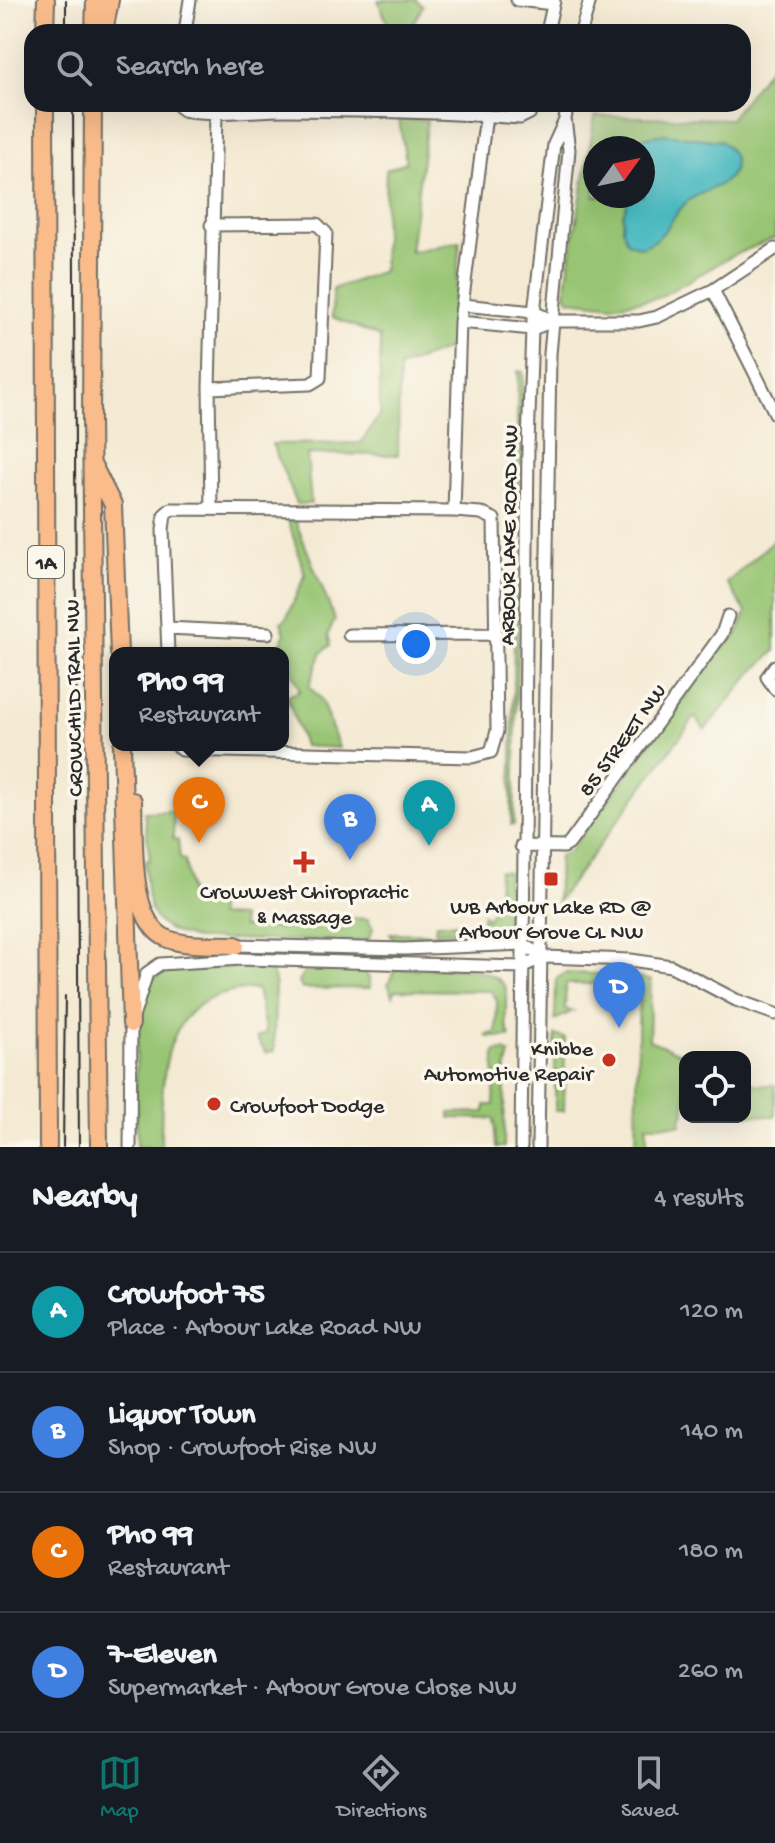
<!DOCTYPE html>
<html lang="en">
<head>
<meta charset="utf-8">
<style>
	body { margin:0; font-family:"Gochi Hand",sans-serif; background:#20242c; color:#f1f3f6 }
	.controls { position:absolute; right:24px; bottom:24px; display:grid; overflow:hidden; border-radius:16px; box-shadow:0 8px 32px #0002 }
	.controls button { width:72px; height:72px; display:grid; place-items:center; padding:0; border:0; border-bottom:2px solid #363941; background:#171b24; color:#f1f3f6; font:40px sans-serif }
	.compass { position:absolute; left:583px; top:136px; width:72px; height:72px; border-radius:50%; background:#171b24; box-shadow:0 8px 32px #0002; rotate:57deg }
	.you { position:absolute; left:416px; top:644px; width:28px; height:28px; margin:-20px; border:6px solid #fff; border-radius:50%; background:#1a73e8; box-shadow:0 0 0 12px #1a73e833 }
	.badge { display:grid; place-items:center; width:52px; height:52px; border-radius:50%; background:#0f766e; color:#fff; font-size:26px; font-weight:700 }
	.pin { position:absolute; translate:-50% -66px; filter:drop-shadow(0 2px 4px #0008) }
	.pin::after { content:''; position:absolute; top:42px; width:28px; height:24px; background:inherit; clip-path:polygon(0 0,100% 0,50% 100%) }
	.popup { position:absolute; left:109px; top:647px; width:180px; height:104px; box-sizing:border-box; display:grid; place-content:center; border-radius:16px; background:#171b24; filter:drop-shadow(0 2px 6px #0005); font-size:26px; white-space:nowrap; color:#9ea1a6 }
	.popup b { font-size:30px; color:#f1f3f6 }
	.popup::after { content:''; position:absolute; left:50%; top:100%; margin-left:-16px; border:16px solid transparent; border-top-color:#171b24 }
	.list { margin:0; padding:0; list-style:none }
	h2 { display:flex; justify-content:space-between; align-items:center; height:104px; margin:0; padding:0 32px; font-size:34px }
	h2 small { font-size:26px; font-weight:400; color:#9ea1a6 }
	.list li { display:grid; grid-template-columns:52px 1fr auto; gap:24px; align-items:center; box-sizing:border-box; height:120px; padding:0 32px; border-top:2px solid #363941 }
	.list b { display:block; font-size:30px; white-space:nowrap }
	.list p { margin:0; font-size:26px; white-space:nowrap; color:#9ea1a6 }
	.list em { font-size:26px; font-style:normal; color:#9ea1a6 }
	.icon { flex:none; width:44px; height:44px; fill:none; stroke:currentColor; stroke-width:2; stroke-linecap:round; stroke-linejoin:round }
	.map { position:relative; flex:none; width:775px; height:1147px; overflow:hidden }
	.search { position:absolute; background:#171b24; box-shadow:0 8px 32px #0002; left:24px; right:24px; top:24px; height:88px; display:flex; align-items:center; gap:20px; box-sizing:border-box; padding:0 28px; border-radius:24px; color:#9ea1a6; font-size:30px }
	.sheet { height:584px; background:#171b24 }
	nav { display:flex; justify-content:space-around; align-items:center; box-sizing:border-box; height:112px; border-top:2px solid #363941; background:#171b24; font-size:22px; color:#9ea1a6 }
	nav a { display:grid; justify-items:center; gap:4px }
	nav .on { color:#0f766e }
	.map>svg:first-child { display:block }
	.green { fill:#98c573; stroke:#62784f; stroke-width:2; fill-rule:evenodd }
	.water { fill:#4ab9c0; stroke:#3a7276; stroke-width:2 }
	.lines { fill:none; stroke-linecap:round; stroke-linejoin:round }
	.minor-casing { stroke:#716e66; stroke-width:15 }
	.highway-casing { stroke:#716e66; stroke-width:20 }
	.minor { stroke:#fff; stroke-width:11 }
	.highway { stroke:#fabc8b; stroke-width:16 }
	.tram { stroke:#2b2b2b; stroke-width:2 }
	.poi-dot { fill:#c8321e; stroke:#fbf7ec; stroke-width:3 }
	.labels { text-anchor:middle; stroke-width:7; stroke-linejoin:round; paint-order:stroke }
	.shield { fill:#fbf7ec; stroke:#696865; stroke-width:2 }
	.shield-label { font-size:20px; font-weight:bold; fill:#2b2b2b }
	.street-label { font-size:22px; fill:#2b2b2b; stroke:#fbf7ec }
	.poi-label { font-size:22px; fill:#2b2b2b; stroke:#fbf7ec }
</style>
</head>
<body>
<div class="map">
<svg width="775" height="1147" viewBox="0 0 775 1147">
	<rect width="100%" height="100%" fill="#fbf7ec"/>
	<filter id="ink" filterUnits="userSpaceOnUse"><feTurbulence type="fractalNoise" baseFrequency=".0125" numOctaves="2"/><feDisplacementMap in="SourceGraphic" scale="16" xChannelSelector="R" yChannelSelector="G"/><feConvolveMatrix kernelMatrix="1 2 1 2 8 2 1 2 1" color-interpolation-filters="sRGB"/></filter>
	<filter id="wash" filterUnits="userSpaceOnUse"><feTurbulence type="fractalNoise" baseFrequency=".006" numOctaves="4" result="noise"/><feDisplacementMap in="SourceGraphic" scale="32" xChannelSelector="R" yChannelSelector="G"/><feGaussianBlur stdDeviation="1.8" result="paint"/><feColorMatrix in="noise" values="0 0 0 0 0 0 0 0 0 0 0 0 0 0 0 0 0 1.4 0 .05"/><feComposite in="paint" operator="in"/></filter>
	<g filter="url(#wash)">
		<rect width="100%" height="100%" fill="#f4ead3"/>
		<path class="green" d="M378,0h38l7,6 -15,26h-17z
			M775,60v178l-41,17 -76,43 -46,7 -42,-5 -4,-5 1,-18 28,-161 135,3zM595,148h48v48h-48z
			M399,119l28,1 -17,132 50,-11 -10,107 -51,20 -1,87 -91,-1 4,50h-14l-25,-60 89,-1 19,-29v-77l-48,-20 1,-28 50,-18 3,-101 20,-8z
			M518,371l5,1 -9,453h-3z
			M288,520h7l40,100 -7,14 3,11 -9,7 -13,34 12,13 18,49 -35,-2 -17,-50 13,-5 -19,-48 4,-9 -4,-12 5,-3 19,-44z
			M775,539v112l-24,23 -46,56 -10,-13 -138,185 2,-46 10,-4 152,-202 16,-14 9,-24 -19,-29z
			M174,811l-1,28 5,1 2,19 5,1 5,36 28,1v19l23,1 1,10 73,1 1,-10h11l1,10h21l1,-10 18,1 5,10 -6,12 -171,-2c-51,-12 -48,-30 -51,-78l5,-1 -6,-48z
			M499,871l9,1 -2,57 -71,2 1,-8 45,1 2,-10 4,5 11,-18 -7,-3h7z
			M390,933l114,2 -20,8 -90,-2z
			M176,968h93l6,12 -1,71 -8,2 -10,-16 10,-3 -9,-45c-99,3 -95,83 -96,158h-24c0,-54 -7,-117 15,-168z
			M306,969h56l7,8 1,11 -68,1 -3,-7z
			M395,969c32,1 93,-10 111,19v36l4,13h-23l-1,-3 10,-1 1,-33 -6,-9 -95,-1 -3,6 -5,-12z
			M566,973l36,1 1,5 -11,5h-26l-1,25 8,2 -18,9 1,-41z
			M639,978l12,2 -2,60 41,17h-5v57h-3l-1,11h-34v22h-11z
			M555,1035l10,3 -1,73h-9z
			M505,1051l5,3 -5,19 -1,74h-8l-2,-28 -44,-1v-5l35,-1v-7h9l1,-53z
			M745,1080l13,5h17v31l-30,-1z"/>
		<path class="water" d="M664,134l56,7c9,6 16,15 14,27 -3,17 -33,23 -46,33 -18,15 -23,42 -49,46l-12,-5 -5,-13 1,-15 7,-18h13v-48h-10l8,-10z"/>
	</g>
	<g filter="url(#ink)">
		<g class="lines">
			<defs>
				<path id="minor" d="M517,0l36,4
					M185,32l5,-32
					M547,32l7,-31
					M581,32l9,-32
					M177,104l6,6c34,6 69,0 104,0 78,1 155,2 233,8l10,-5 3,-9
					M713,290l62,123
					M463,305l71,7 19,9
					M460,322l72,7 21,-8h86l18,-4 56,-27 62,-41
					M209,388l101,-4 10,-6 6,-145 -9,-9 -106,1
					M211,508l-2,-120 7,-274
					M454,511l6,-189 26,-207
					M167,628l101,5
					M349,635l148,-1
					M168,653l-5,-123 2,-16 6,-5 283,2 27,2 13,6 3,212 -6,21 -19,5 -290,-7 -6,-5
					M775,666l-8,11 8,12
					M521,846l43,1 5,-3 153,-210 6,-18
					M236,945l168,4 118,-5 22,13 87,3 40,6 65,34 39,14
					M130,1147l1,-123 16,-51 13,-9 81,-5 280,8 23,-10
					M521,1147l7,-702 4,-116 22,-185 11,-24
					M538,1147l12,-793 19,-204 -4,-31 3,-15"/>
				<path id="highway" d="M45,32l1,-32
					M94,32l1,-32
					M104,32l6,-32
					M45,104l3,1043
					M93,104l-2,314 8,729
					M94,467l19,38 6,148
					M122,745l9,279
					M133,801c2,38 -5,122 35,138 20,8 47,5 68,6"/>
			</defs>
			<use href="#minor" class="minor-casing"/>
			<use href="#highway" class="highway-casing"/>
			<use href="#minor" class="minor"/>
			<use href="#highway" class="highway"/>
			<path class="tram" d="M66,32v-32
				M73,104l6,1043
				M63,1147l2,-151"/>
		</g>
	</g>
	<g class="poi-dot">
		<path d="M300 850h8v8h8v8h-8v8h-8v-8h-8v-8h8z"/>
		<rect x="543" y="871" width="16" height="16" rx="4"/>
		<circle cx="609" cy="1060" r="8"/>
		<circle cx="214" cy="1104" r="8"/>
	</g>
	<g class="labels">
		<rect class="shield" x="28" y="546" width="36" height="32" rx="6"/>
		<g class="shield-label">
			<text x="46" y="569">1A</text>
		</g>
		<g class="street-label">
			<text transform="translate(507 535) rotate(-89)" y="8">ARBOUR LAKE ROAD NW</text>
			<text transform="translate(72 698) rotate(-91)" y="8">CROWCHILD TRAIL NW</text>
			<text transform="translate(621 739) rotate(-54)" y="8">85 STREET NW</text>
		</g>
		<g class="poi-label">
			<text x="304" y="898">CrowWest Chiropractic<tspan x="304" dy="25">&amp; Massage</tspan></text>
			<text x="551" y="913">WB Arbour Lake RD @<tspan x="551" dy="25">Arbour Grove CL NW</tspan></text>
			<text x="593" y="1055" text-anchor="end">Knibbe<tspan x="593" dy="25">Automotive Repair</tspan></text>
			<text x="230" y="1112" text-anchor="start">Crowfoot Dodge</text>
		</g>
	</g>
</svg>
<div class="controls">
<button><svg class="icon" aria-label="locate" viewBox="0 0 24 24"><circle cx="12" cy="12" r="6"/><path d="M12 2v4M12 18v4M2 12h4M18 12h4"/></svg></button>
</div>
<svg class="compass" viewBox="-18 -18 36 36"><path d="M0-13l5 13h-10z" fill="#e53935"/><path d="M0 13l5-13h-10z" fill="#9ea1a6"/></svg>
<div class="you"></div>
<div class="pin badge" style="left:429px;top:846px;background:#0f9aa8">A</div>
<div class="pin badge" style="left:350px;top:860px;background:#3f7fe0">B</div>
<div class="pin badge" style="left:199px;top:843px;background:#e8710a">C</div>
<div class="popup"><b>Pho 99</b>Restaurant</div>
<div class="pin badge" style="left:619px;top:1028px;background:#3f7fe0">D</div>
<div class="search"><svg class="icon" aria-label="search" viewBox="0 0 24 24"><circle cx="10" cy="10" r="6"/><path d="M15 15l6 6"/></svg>Search here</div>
</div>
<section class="sheet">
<h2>Nearby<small>4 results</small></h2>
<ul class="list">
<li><span class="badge" style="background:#0f9aa8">A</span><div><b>Crowfoot 75</b><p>Place · Arbour Lake Road NW</p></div><em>120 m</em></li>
<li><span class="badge" style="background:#3f7fe0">B</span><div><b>Liquor Town</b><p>Shop · Crowfoot Rise NW</p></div><em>140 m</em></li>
<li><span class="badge" style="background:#e8710a">C</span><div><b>Pho 99</b><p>Restaurant</p></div><em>180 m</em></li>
<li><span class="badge" style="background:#3f7fe0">D</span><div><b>7-Eleven</b><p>Supermarket · Arbour Grove Close NW</p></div><em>260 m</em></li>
</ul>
</section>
<nav>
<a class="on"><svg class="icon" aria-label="map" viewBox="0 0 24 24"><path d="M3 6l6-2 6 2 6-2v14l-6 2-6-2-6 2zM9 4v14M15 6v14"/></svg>Map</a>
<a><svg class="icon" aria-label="directions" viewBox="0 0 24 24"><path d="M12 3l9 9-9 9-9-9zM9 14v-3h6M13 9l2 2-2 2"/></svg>Directions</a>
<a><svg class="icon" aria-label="saved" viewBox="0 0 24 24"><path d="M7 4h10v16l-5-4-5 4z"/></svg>Saved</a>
</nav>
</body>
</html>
